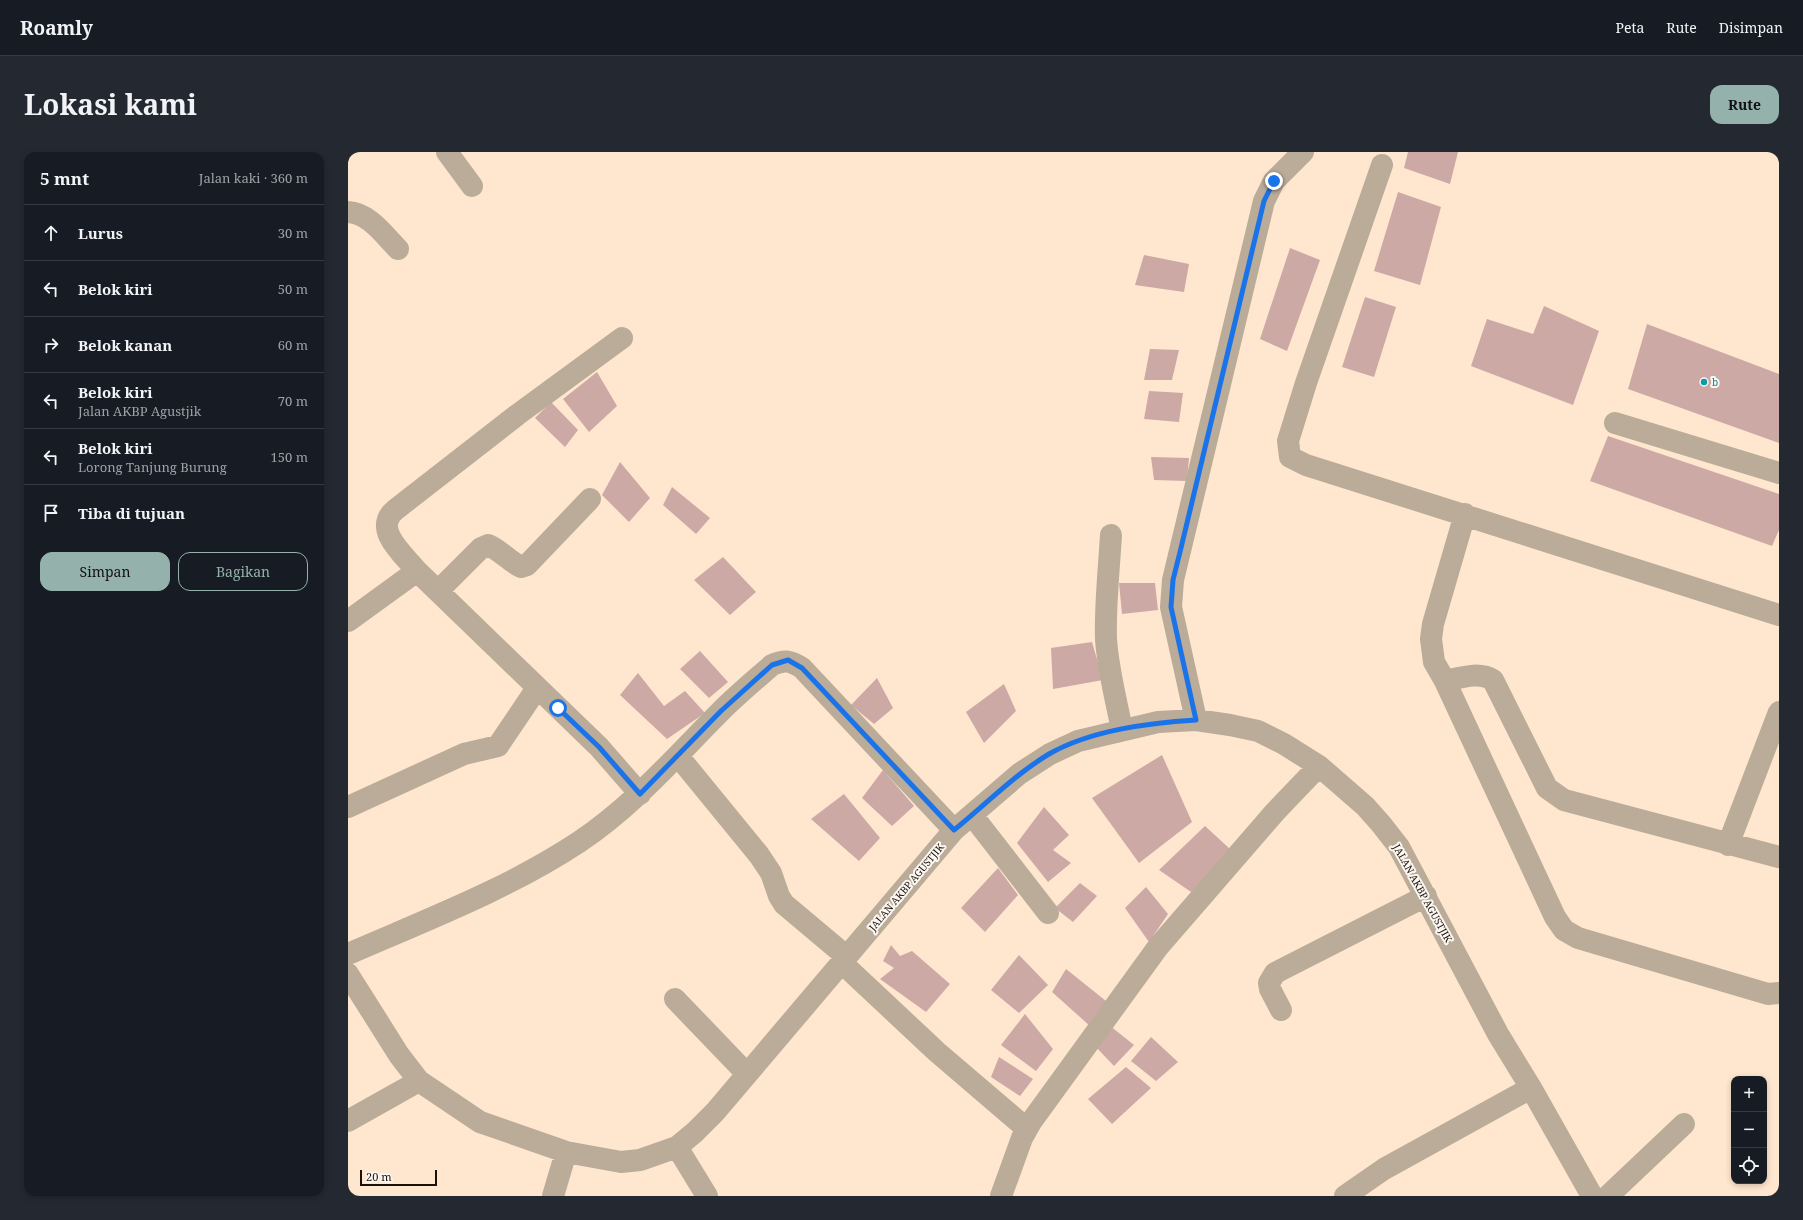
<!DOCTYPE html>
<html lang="id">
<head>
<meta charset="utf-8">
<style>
	body { margin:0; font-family:"Noto Serif",serif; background:#242831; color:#f1f3f6 }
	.controls { position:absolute; right:12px; bottom:12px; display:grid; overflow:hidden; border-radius:8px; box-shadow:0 2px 6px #0003 }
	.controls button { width:36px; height:36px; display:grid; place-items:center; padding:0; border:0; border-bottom:1px solid #363941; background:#171b24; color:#f1f3f6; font:20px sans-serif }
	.scale { position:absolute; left:12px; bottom:10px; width:77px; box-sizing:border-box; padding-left:4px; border:2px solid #1a1209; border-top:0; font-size:11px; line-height:14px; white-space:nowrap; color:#1a1209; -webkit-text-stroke:3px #fcf7f2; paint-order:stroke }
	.stop { position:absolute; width:12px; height:12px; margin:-9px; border:3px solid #1a73e8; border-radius:50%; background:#fff }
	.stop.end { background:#1a73e8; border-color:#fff; box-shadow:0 1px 4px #0008 }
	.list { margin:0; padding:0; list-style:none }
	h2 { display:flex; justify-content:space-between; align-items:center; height:52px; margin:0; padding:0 16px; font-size:17px }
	h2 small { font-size:13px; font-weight:400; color:#9ea1a6 }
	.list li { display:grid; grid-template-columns:26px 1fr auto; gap:12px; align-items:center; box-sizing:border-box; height:56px; padding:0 16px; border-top:1px solid #363941 }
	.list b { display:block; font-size:15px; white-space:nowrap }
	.list p { margin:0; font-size:13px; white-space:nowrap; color:#9ea1a6 }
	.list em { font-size:13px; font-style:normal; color:#9ea1a6 }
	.actions { display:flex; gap:8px; padding:12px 16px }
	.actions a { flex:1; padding:9px 0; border:1px solid #94b2ab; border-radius:12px; text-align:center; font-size:14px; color:#94b2ab }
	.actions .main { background:#94b2ab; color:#111 }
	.icon { flex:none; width:22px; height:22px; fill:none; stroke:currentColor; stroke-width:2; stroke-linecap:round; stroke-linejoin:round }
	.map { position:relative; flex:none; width:1431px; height:1044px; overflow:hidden; border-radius:12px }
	header { display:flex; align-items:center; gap:24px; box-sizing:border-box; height:56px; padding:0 20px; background:#171b24; border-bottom:1px solid #363941 }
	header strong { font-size:19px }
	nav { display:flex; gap:22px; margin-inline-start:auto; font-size:14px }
	.intro { display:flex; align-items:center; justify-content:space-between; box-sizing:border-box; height:96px; padding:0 24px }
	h1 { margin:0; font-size:28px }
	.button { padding:10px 18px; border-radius:12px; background:#94b2ab; color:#111; font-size:14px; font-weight:700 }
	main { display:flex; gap:24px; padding:0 24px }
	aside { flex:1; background:#171b24; border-radius:12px; box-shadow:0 2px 6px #0003 }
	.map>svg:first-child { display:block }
	.building { fill:#cda9a6 }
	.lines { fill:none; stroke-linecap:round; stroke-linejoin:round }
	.minor { stroke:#baac98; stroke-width:22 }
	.route { stroke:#1a73e8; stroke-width:5 }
	.culture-dot { fill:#0f9aa8; stroke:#fcf7f2; stroke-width:1.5 }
	.labels { text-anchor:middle; stroke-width:4; stroke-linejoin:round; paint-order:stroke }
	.culture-label { font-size:10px; fill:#0d838f; stroke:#fcf7f2; text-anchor:start }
	.street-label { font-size:10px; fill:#1a1209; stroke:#fcf7f2 }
</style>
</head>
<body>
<header>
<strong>Roamly</strong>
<nav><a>Peta</a><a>Rute</a><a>Disimpan</a></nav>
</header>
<div class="intro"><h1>Lokasi kami</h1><a class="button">Rute</a></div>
<main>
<aside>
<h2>5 mnt<small>Jalan kaki · 360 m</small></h2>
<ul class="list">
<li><svg class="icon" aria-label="ahead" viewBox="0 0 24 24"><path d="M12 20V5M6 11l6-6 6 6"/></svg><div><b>Lurus</b></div><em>30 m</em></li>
<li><svg class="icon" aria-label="left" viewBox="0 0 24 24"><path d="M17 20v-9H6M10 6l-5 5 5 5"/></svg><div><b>Belok kiri</b></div><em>50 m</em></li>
<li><svg class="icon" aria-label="right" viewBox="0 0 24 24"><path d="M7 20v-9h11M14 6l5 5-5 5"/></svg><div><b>Belok kanan</b></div><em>60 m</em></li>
<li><svg class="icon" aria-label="left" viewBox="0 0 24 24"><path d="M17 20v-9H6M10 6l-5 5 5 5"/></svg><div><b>Belok kiri</b><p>Jalan AKBP Agustjik</p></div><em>70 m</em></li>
<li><svg class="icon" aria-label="left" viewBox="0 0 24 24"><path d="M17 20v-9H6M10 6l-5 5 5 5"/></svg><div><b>Belok kiri</b><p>Lorong Tanjung Burung</p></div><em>150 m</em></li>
<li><svg class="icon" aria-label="arrive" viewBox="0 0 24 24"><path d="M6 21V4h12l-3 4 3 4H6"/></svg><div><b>Tiba di tujuan</b></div></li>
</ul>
<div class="actions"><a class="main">Simpan</a><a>Bagikan</a></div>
</aside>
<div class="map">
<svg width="1431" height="1044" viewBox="0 0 1431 1044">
	<rect width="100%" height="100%" fill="#ffe6ce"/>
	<path class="building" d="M1060,0h50l-8,32 -46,-16z
		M1050,40l43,15 -21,78 -46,-14z
		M942,96l30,12 -33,91 -27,-12z
		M796,103l45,9 -5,28 -49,-7z
		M1017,145l31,10 -22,70 -32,-10z
		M1196,154l55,25 -26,74 -102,-39 16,-47 46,15z
		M1299,172l132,50v69l-151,-54z
		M802,197l29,1 -7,30h-28z
		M249,220l20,34 -28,26 -26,-33z
		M801,239l34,2 -4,29 -35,-3z
		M203,250l27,28 -13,17 -30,-29z
		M1260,284l171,58v36l-7,16 -182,-65z
		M803,305l38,1 -2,23 -33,-1z
		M272,310l30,36 -21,24 -27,-27z
		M324,335l38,31 -14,16 -33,-29z
		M375,405l33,35 -26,23 -36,-35z
		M771,431h36l3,27 -36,4z
		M744,490l11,38 -50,9 -2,-41z
		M352,499l28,31 -19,16 -29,-29z
		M290,521l26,33 21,-15 20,22 -38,26 -47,-44z
		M529,526l16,30 -19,16 -23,-19z
		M656,532l12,27 -32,32 -18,-31z
		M814,603l30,67 -53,41 -47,-65z
		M535,618l31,36 -22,20 -30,-28z
		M496,642l36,44 -21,23 -48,-42z
		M696,655l25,28 -16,15 18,13 -23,19 -31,-39z
		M857,674l25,23 -36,45 -35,-24z
		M650,716l20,27 -33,37 -24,-24z
		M732,731l17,13 -24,26 -18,-14z
		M798,735l22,27 -19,28 -24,-34z
		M543,793l9,11 12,-5 38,33 -24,28 -46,-33 14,-11 -11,-7z
		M671,803l29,30 -29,28 -28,-23z
		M718,817l40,32 -16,25 -38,-34z
		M677,862l28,35 -17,22 -35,-26z
		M761,873l25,20 -20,21 -21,-22z
		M803,885l27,25 -22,19 -25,-20z
		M651,905l34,22 -13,17 -29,-19z
		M778,915l25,21 -39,36 -24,-25z"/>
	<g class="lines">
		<path class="minor" d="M99,0l25,34
			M1034,13l-76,218 -18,58 2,16 16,8 473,150
			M0,60c21,1 36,23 50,37
			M274,186l-105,77 -122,95c-23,19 9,45 22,61l182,176 41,47
			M1267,271l164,50
			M1117,362l-32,110 -2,15 3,23 11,19 110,236 9,13 14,8 190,56 11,-1
			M763,383c-2,34 -6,69 -5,104 2,31 10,60 16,91
			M90,439l43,-43 7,-3c12,5 21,16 33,22l6,-2 63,-66
			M0,469l69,-50
			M1097,529c15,-3 34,-10 48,-1l54,108 17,12 215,57
			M848,568l-25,-113 2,-27 91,-379 10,-20 29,-29
			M330,604l81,99 12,18 8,23 5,8 63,53
			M0,655l116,-53 34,-8 39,-58
			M624,663l76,98
			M1380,693l51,-133
			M0,802c78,-34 160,-65 231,-112 54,-36 96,-85 142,-131 16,-16 34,-31 51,-46 13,-6 19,-4 30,3l152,162
			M494,811l95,89 90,77
			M0,822l51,81 20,26 61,41 86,30 55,10 19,-2 37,-13 18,-15 20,-20 239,-282 65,-56 31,-20 28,-13 80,-19 38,-2 34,5 28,6 26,13 35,22 46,40 16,18 18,23 99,187 33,54 61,108
			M327,847l72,75
			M933,858l-11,-21 -1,-6 6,-10 151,-77
			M0,969l71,-40
			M329,995l30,49
			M205,1044l13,-44
			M653,1044l21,-58 9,-16 127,-175 117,-135 44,-46
			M997,1044l39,-27 147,-81
			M1260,1044l76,-72"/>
	</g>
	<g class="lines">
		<path class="route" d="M210,556l41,39 41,47 81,-83 51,-46 16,-5 14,8 152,162c31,-25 60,-55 95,-76 42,-24 100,-31 147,-34l-25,-113 2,-27 8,-32 83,-347 10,-20"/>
	</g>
	<circle class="culture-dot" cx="1356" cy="230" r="4"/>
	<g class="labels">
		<g class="culture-label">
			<text x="1364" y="234">b</text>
		</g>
		<g class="street-label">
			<text transform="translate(558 735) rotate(-50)" y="4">JALAN AKBP AGUSTJIK</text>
			<text transform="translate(1075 741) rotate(61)" y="4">JALAN AKBP AGUSTJIK</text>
		</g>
	</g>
</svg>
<div class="controls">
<button>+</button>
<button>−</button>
<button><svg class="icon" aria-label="locate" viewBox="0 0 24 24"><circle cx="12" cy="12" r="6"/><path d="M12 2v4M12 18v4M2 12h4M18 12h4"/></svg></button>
</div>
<div class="scale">20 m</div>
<div class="stop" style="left:210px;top:556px"></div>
<div class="stop end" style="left:926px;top:29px"></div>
</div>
</main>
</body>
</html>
